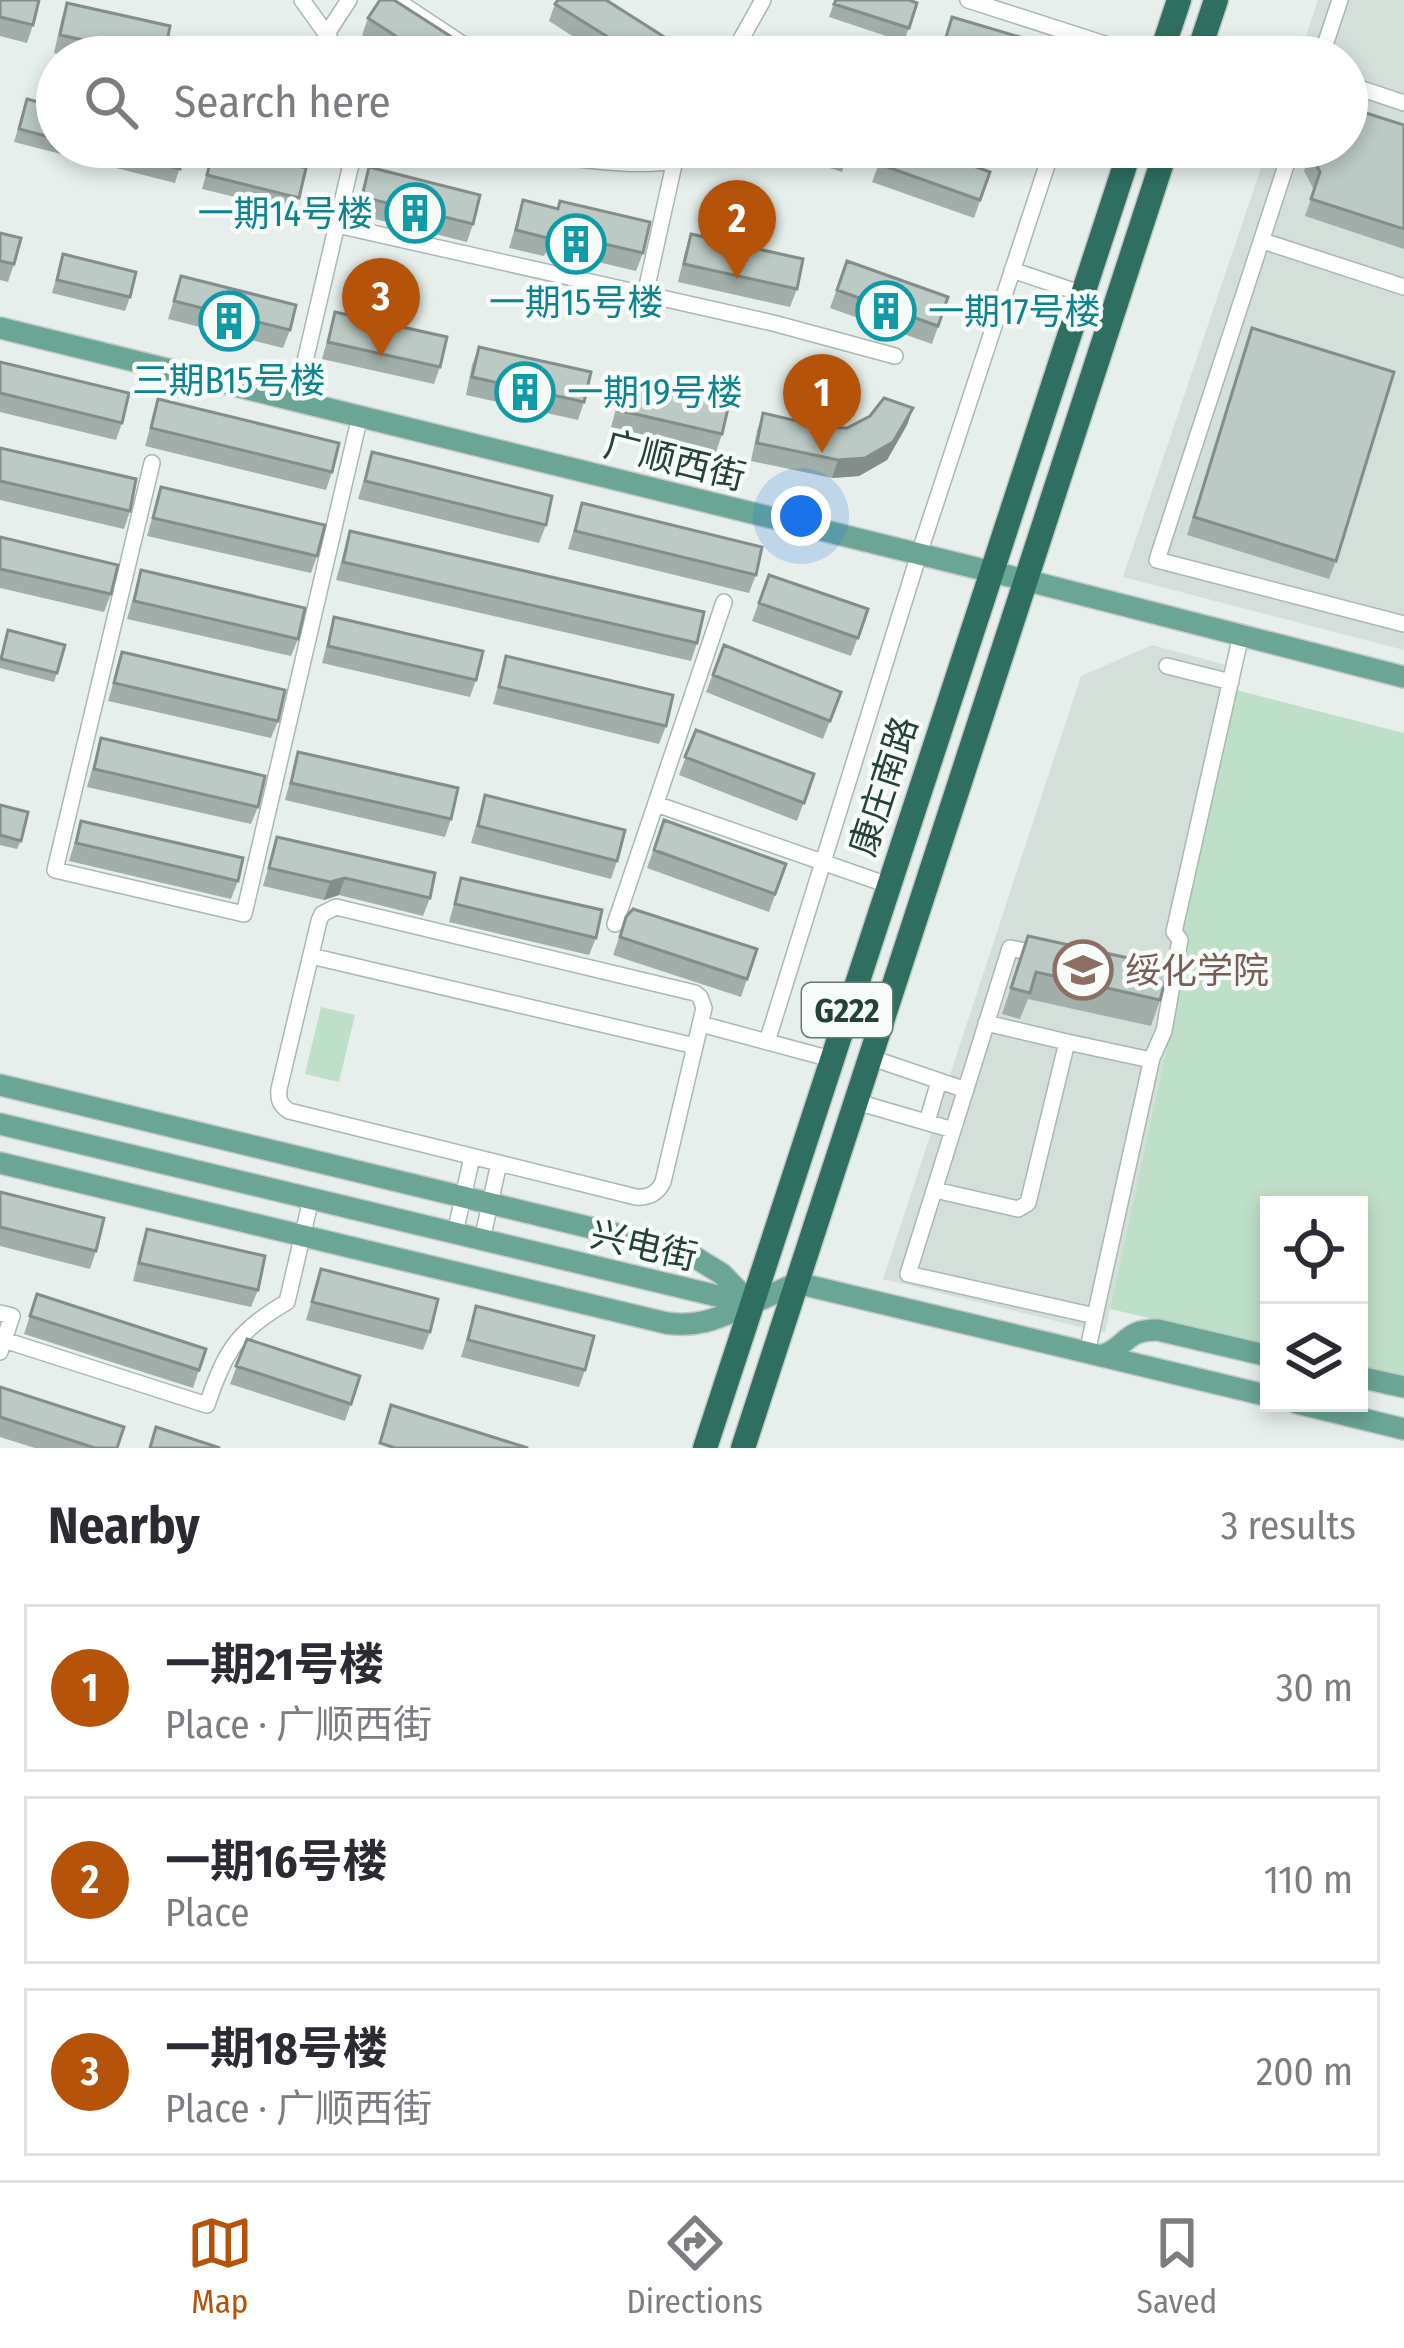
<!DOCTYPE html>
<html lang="en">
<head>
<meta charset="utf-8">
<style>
	body { margin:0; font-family:"Fira Sans Condensed","Noto Sans SC",sans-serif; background:#f2f2f3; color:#2b2b33 }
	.controls { position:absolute; right:36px; bottom:36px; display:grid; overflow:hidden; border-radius:0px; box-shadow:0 6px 18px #0003 }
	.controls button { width:108px; height:108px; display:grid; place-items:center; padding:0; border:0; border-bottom:3px solid #e1e1e2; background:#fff; color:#2b2b33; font:60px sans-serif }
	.you { position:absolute; left:801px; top:516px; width:42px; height:42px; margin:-30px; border:9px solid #fff; border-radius:50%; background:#1a73e8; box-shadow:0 0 0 18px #1a73e833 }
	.badge { display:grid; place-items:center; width:78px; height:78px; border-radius:50%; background:#b45309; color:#fff; font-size:39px; font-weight:700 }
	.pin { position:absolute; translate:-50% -99px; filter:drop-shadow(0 3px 6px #0008) }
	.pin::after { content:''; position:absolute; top:63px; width:42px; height:36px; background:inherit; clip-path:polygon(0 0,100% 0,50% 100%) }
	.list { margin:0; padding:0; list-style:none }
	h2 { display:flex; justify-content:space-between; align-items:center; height:156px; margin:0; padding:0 48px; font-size:51px }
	h2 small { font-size:39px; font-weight:400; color:#7c7c81 }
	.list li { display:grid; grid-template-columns:78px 1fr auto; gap:36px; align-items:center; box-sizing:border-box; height:168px; margin:0 24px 24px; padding:0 24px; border:3px solid #e1e1e2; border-radius:0px }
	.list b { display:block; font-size:45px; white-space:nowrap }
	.list p { margin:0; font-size:39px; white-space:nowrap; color:#7c7c81 }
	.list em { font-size:39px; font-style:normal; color:#7c7c81 }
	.icon { flex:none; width:66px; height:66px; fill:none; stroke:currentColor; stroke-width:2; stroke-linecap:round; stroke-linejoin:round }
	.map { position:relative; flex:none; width:1404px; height:1448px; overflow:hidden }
	.search { position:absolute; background:#fff; box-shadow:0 6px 18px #0003; left:36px; right:36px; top:36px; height:132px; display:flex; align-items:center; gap:30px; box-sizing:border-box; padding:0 42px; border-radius:66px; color:#7c7c81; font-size:45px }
	.sheet { height:732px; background:#fff }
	nav { display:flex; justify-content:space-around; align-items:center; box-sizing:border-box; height:168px; border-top:3px solid #e1e1e2; background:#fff; font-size:33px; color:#7c7c81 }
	nav a { display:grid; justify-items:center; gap:6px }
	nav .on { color:#b45309 }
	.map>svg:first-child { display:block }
	.built { fill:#d4dfda }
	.green { fill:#bfe0c8 }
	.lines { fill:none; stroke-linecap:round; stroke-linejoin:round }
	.minor-casing { stroke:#a8b8b2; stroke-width:18 }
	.major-casing { stroke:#c2cac8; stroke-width:24 }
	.highway-casing { stroke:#c2cac8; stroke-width:27 }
	.minor { stroke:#fff; stroke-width:15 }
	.major { stroke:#6aa596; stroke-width:21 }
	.highway { stroke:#2f6f62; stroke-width:24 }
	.wall { fill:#a1aea9 }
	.shaded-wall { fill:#838d89 }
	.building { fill:#bbcac4; stroke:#838d89; stroke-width:3 }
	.labels { text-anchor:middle; stroke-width:9; stroke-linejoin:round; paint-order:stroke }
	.shield { fill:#f7fbf9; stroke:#637a73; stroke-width:3 }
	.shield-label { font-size:33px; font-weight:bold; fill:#24423a }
	.culture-label { font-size:36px; fill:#0d838f; stroke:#f7fbf9 }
	.street-label { font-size:36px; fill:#24423a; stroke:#f7fbf9 }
	.education-label { font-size:36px; fill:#785e54; stroke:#f7fbf9; text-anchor:start }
</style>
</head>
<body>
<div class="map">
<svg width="1404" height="1448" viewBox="0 0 1404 1448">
	<rect width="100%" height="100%" fill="#e6efeb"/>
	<path class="built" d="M1318,0h86v650l-281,-73 145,-430h79v-90h-48z
		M1152,645l89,24 -61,262 5,9 -8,60 -72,333 -222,-54 198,-603z"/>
	<path class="green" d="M1236,690l168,43v643l-45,-10v-161h-90v140l-159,-36 67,-309 8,-60 -5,-9z
		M321,1007l34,8 -16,67 -34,-8z"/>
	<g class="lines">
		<defs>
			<path id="minor" d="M302,0l41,57
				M396,0l86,57
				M968,0l177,57
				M326,35l23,-35
				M731,57l32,-57
				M1082,57l7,-18
				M1321,57l19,-57
				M1347,84l57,19
				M502,147c37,7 140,24 173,13l7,-13
				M1292,147l-135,413 247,64
				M337,225l436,98 122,33
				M1263,241l141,46
				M1012,270l71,24
				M645,295l30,-135
				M296,400l59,-253
				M152,463l-97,407 189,44 116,-498
				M1167,666l64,16
				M656,804l232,81
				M336,907l359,86 5,4 4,11 -41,174c-6,12 -14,16 -27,15l-347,-86c-9,-6 -11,-11 -10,-22l40,-168 3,-7z
				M615,924l109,-322
				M1038,954l-28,-6 -102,326 187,42 57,-258 12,-27 16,-91 -6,-8 67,-297
				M311,956l384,90
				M986,1023l81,19
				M701,1024l130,35
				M767,1042l152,-488 134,-407
				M872,1058l94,32
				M857,1102l96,28
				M927,1122l12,-41
				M935,1190l83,19 10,-6 39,-161 84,18
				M455,1233l17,-76
				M482,1240l17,-77
				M0,1313l12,3 -12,36
				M4,1340l203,65c18,-54 30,-74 80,-103l24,-103
				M1087,1353l8,-37"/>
			<path id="major" d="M0,328l1025,252 379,97
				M0,1085l683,165 39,24 29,30c-31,13 -50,24 -85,19l-666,-160
				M0,1124l751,180 46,-21 472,113
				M1101,1356c26,-8 23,-27 57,-26l111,26
				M1359,1377l45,10
				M1297,1403l107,26"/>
			<path id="highway" d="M1160,57l19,-57
				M1197,57l19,-57
				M705,1448l426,-1301
				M743,1448l424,-1301"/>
		</defs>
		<use href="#minor" class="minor-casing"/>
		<use href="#major" class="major-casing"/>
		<use href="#highway" class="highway-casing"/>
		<use href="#minor" class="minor"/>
		<use href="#major" class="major"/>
		<use href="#highway" class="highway"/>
	</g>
	<path class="wall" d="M0,0l33,25 -6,18 -27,-7z
		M835,0l82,3 -13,39 -75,-25z
		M67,3l97,54h-90l-20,-4 7,-32z
		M555,4l133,48 -2,5h-81l-56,-36z
		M952,17l73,40h-86z
		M368,18l109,39h-82l-33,-22z
		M27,99l30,8v40h129l-11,36 -161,-41z
		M1404,125v124l-99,-33 9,-26 -10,-19 6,-18z
		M214,147l85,51 -5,13 -92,-22z
		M764,147h86l-8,25z
		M885,147l105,25 -16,46 -102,-36z
		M369,167l104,57 -6,18 -112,-28z
		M523,200l120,53 -7,18 -89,-21 -3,6 -35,-8z
		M0,233l14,31 -6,18 -8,-2z
		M691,234l106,55 -7,18 -112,-25 7,-30z
		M63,254l67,43 -5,14 -73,-18z
		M847,261l101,36 -16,47 -102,-36z
		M181,276l109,54 -7,18 -115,-29z
		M335,312l105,55 -6,17 -112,-25z
		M1252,328l84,233 -7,18 -142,-44z
		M479,347l105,55 -6,18 -112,-25 6,-30z
		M0,362l122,61 -6,17 -116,-28z
		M624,380l98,54 -6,18 -105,-25z
		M158,399l174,73 -6,18 -181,-44z
		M913,408l-6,17 -20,35 -28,16 -27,2 -81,-17 6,-30 6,-18 60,14 24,1z
		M0,448l130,63 -6,18 -124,-29z
		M372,452l174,73 -7,18 -181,-44z
		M161,487l156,69 -6,17 -164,-37z
		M582,503l174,72 -7,18 -181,-44z
		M350,531l347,112 -6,18 -355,-81z
		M0,537l111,57 -7,18 -104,-24z
		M141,570l157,69 -7,17 -164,-37z
		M769,575l99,34 -17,47 -99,-35z
		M334,617l142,63 -6,17 -148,-34z
		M8,630l49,43 -3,9 -54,-14v-10z
		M724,645l117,47 -18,47 -117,-47z
		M122,652l156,69 -7,17 -163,-37z
		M506,656l160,70 -7,18 -166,-40z
		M696,730l118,44 -17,47 -118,-46z
		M101,738l157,69 -7,17 -164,-37z
		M298,752l153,67 -6,18 -160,-37z
		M485,795l132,66 -6,18 -140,-36z
		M0,805l21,36 -4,8 -17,-4z
		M664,820l122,44 -17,48 -122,-44z
		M81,821l157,60 -7,18 -162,-38z
		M277,837l153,61 -7,18 -84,-21 -15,5 -61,-14z
		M461,878l135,60 -7,17 -140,-33z
		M626,917l131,32 -16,48 -128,-42z
		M1028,936l132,64 -9,26 -123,-27 -8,20 -18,-5z
		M0,1192l96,59 -6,18 -90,-23z
		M147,1229l111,61 -7,17 -118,-26 8,-34z
		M321,1269l109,63 -7,18 -117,-30z
		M37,1294l162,76 -6,18 -169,-54z
		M476,1306l109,64 -6,17 -118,-30z
		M247,1339l113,37 -15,45 -115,-37z
		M0,1387l117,61h-82l-35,-11z"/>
	<path class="shaded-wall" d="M913,408l-6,17 -20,35 -28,16 -27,2 6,-18z
		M345,878l-6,17 -15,5 6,-18z"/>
	<path class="building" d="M0,0h39l-6,25 -33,-8z
		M380,0h14l84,54 -2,3h-48l-60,-39z
		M558,0h48l82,52 -3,5h-45l-85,-53z
		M836,0h73l8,3 -8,25 -75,-24z
		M67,3l103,23 -6,31 -104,-22z
		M952,17l78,23 -5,17h-37l-44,-13z
		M191,40l59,15 -1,2h-62z
		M276,48l29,8 -1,1h-31z
		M27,99l30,8v32l-38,-10z
		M1347,107l57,18v104l-93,-30 9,-27 -10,-19 12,-6h25z
		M91,147h95l-6,22z
		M214,147h10l82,21 -7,30 -92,-23z
		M825,147h25l-2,7z
		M885,147h36l69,25 -10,28 -101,-36z
		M369,167l111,28 -7,29 -111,-27z
		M523,200l35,9 2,-8 90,21 -7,31 -90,-21 -2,7 -35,-9z
		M0,233l21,5 -7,26 -14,-3z
		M691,234l112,25 -6,30 -113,-25z
		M63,254l73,18 -6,25 -73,-17z
		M847,261l101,36 -10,29 -101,-36z
		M181,276l115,29 -6,25 -116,-29z
		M335,312l112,25 -7,30 -112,-25z
		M1252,328l142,44 -58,189 -142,-44z
		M479,347l112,25 -7,30 -112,-25z
		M0,362l129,31 -7,30 -122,-30z
		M624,380l105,24 -7,30 -104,-24z
		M884,398l29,10 -20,34 -28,16 -27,2 -81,-17 6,-30 60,14 24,1 23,-12z
		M158,399l181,44 -7,29 -181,-44z
		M0,448l136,31 -6,32 -130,-30z
		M372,452l180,44 -6,29 -181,-44z
		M161,487l164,38 -8,31 -164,-38z
		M582,503l180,44 -6,28 -181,-44z
		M350,531l354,81 -7,31 -354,-81z
		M0,537l118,28 -7,29 -111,-25z
		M141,570l164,38 -7,31 -164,-38z
		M769,575l99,34 -10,29 -99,-35z
		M334,617l149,34 -7,29 -148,-34z
		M8,630l57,15 -8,28 -56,-14z
		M724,645l117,47 -11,29 -117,-46z
		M122,652l163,38 -7,31 -164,-38z
		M506,656l167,39 -7,31 -167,-39z
		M696,730l118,44 -10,29 -119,-46z
		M101,738l164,38 -7,31 -164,-38z
		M298,752l160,36 -7,31 -160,-36z
		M485,795l140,35 -8,31 -139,-35z
		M0,805l28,7 -7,29 -21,-6z
		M664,820l122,44 -11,30 -121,-44z
		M81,821l162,37 -5,23 -162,-38z
		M277,837l158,36 -5,25 -85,-20 -15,4 -61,-14z
		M461,878l141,32 -6,28 -141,-34z
		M633,909l124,40 -10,30 -127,-42 6,-20z
		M1028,936l141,31 -9,33 -124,-28 -6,21 -19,-5z
		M0,1192l104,26 -8,33 -96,-24z
		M147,1229l118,27 -7,34 -119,-27z
		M321,1269l117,30 -8,33 -118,-30z
		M37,1294l169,55 -7,21 -169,-54z
		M476,1306l118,30 -9,34 -117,-30z
		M247,1339l113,37 -9,28 -115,-38z
		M0,1387l124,40 -7,21h-22l-95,-31z
		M391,1405l137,43h-133l-15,-5z
		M156,1427l64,21h-70z"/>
	<defs>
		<symbol id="building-ring" viewBox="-11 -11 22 22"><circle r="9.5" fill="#f7fbf9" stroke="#0f9aa8" stroke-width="1.5"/><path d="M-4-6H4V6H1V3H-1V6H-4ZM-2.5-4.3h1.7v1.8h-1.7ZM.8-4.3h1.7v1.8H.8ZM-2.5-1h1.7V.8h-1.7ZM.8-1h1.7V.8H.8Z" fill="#0f9aa8"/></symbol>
		<symbol id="university-ring" viewBox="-11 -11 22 22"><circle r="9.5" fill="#f7fbf9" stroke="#8d6e63" stroke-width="1.5"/><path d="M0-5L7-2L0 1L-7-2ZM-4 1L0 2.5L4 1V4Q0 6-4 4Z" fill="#8d6e63"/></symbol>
	</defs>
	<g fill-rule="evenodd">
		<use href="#building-ring" x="382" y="180" width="66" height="66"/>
		<use href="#building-ring" x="543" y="211" width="66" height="66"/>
		<use href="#building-ring" x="853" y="278" width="66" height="66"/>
		<use href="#building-ring" x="196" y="288" width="66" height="66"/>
		<use href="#building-ring" x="492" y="359" width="66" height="66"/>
		<use href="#university-ring" x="1050" y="937" width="66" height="66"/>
	</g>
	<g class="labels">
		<rect class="shield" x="802" y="983" width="90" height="54" rx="9"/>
		<g class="shield-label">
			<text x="847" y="1022">G222</text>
		</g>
		<g class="culture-label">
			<text x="373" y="226" text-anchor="end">一期14号楼</text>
			<text x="576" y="315">一期15号楼</text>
			<text x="928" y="324" text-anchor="start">一期17号楼</text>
			<text x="229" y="393">三期B15号楼</text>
			<text x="567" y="405" text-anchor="start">一期19号楼</text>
		</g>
		<g class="street-label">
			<text transform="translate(675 460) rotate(14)" y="13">广顺西街</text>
			<text transform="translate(883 786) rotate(-72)" y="13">康庄南路</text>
			<text transform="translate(644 1245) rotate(13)" y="13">兴电街</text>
		</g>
		<g class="education-label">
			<text x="1125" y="983">绥化学院</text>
		</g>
	</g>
</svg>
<div class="controls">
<button><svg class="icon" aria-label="locate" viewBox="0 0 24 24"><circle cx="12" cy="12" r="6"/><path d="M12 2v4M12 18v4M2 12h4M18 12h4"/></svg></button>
<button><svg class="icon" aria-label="layers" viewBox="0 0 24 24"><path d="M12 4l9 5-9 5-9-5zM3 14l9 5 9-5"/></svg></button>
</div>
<div class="you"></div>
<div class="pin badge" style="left:822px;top:453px">1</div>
<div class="pin badge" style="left:737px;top:279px">2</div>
<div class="pin badge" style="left:381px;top:357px">3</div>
<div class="search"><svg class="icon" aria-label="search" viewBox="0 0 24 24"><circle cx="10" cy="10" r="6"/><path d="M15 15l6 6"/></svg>Search here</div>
</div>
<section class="sheet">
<h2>Nearby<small>3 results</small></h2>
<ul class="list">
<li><span class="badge">1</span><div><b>一期21号楼</b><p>Place · 广顺西街</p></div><em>30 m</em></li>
<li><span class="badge">2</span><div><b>一期16号楼</b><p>Place</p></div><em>110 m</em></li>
<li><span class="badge">3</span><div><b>一期18号楼</b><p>Place · 广顺西街</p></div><em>200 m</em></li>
</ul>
</section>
<nav>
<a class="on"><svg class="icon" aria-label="map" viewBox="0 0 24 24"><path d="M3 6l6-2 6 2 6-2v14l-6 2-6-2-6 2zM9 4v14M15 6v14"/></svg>Map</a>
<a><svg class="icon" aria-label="directions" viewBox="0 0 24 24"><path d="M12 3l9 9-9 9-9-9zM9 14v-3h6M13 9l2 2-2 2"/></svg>Directions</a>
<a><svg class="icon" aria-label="saved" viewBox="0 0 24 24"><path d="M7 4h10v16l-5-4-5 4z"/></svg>Saved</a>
</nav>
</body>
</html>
